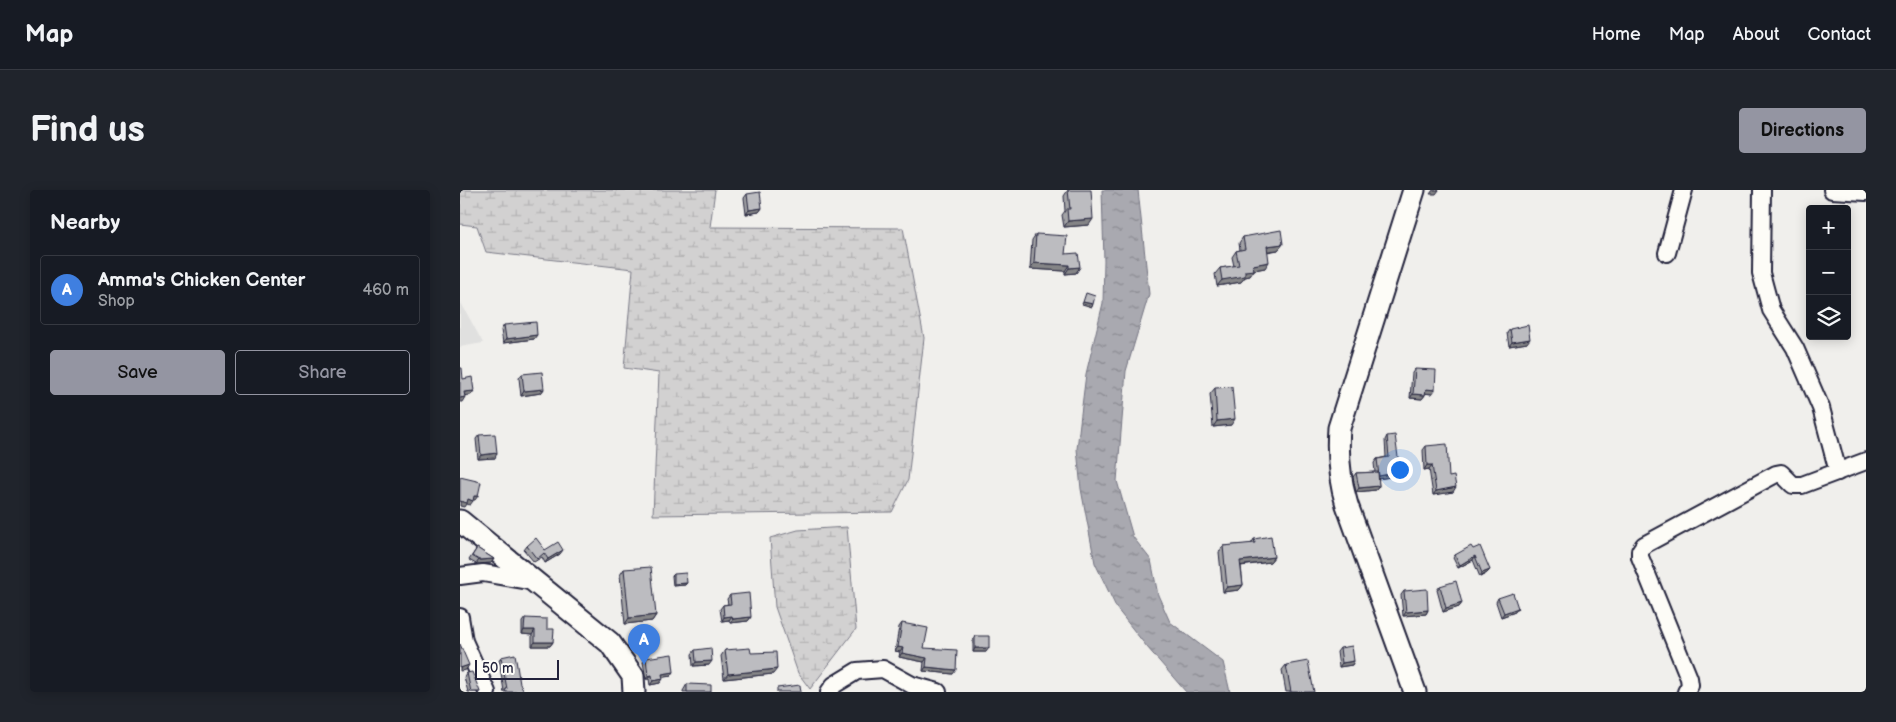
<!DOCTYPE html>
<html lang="en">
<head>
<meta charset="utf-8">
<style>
	body { margin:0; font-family:"Balsamiq Sans",sans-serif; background:#20242c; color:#f1f3f6 }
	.controls { position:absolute; right:15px; top:15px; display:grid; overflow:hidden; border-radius:5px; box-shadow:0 2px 12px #0003 }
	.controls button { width:45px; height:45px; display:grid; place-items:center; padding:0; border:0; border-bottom:1px solid #363941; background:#171b24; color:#f1f3f6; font:25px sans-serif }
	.scale { position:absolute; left:15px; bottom:12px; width:84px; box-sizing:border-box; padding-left:5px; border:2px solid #22223b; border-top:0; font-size:14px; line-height:18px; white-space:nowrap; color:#22223b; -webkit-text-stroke:4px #fdfcf7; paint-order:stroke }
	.you { position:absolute; left:939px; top:279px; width:18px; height:18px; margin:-12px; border:4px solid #fff; border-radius:50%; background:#1a73e8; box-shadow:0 0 0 8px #1a73e833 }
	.badge { display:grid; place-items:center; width:32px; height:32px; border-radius:50%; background:#9495a2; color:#fff; font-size:16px; font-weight:700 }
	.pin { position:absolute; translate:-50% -41px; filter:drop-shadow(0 1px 2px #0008) }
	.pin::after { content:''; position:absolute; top:26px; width:18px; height:15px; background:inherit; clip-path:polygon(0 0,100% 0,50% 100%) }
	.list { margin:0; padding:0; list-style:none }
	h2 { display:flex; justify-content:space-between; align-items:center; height:65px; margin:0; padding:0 20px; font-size:21px }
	h2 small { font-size:16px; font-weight:400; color:#9ea1a6 }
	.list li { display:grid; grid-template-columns:32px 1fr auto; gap:15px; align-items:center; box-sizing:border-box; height:70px; margin:0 10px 10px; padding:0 10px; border:1px solid #363941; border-radius:5px }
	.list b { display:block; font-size:19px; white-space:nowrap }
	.list p { margin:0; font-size:16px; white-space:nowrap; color:#9ea1a6 }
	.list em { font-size:16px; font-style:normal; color:#9ea1a6 }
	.actions { display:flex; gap:10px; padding:15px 20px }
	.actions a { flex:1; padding:11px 0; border:1px solid #9495a2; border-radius:5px; text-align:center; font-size:18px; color:#9495a2 }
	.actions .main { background:#9495a2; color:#111 }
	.icon { flex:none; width:28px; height:28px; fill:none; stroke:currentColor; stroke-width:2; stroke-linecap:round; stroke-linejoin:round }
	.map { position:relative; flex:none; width:1406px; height:502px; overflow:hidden; border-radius:5px }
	header { display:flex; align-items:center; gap:30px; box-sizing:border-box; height:70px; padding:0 25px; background:#171b24; border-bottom:1px solid #363941 }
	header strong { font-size:24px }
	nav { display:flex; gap:28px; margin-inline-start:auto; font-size:18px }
	.intro { display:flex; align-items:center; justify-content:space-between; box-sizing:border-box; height:120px; padding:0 30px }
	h1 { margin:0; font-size:35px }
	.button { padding:12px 22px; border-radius:5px; background:#9495a2; color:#111; font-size:18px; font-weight:700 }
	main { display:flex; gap:30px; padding:0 30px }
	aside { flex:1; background:#171b24; border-radius:5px; box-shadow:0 2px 12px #0003 }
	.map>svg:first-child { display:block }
	.built { fill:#e0e0df }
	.wetland { fill:url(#wetland-marsh); stroke:#7a7a86 }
	.water { fill:url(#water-ripples); stroke:#737381 }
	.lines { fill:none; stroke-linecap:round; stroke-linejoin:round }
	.minor-casing { stroke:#22223b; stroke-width:20 }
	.major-casing { stroke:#22223b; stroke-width:25 }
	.minor { stroke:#fdfcf7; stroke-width:16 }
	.major { stroke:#fdfcf7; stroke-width:21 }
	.wall { fill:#a2a2a5; stroke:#22223b }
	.shaded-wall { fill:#848486; stroke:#22223b }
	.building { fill:#bcbcc0; stroke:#22223b }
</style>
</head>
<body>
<header>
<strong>Map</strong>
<nav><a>Home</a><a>Map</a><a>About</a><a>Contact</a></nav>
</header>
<div class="intro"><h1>Find us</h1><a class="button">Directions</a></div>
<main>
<aside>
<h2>Nearby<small></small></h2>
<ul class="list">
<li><span class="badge" style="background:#3f7fe0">A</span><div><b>Amma's Chicken Center</b><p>Shop</p></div><em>460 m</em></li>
</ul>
<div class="actions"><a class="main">Save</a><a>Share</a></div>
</aside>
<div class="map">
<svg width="1406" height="502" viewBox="0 0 1406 502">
	<defs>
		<pattern id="wetland-marsh" width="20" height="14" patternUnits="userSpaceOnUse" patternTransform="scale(1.25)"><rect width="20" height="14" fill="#d2d1d1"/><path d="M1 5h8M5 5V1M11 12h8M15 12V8" fill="none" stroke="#b4b3b4"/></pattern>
		<pattern id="water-ripples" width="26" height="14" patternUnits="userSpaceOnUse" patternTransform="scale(1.25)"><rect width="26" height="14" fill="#a9a9b0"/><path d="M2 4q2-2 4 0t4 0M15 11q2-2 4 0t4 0" fill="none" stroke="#898990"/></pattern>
	</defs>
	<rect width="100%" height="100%" fill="#f0efec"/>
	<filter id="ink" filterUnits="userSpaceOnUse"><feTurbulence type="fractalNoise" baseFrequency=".02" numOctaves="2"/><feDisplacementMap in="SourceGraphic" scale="10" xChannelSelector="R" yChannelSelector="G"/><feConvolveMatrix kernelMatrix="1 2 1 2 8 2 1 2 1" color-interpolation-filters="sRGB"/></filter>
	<g filter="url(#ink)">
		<path class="built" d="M0,111l23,42 -23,4z"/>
		<path class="wetland" d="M0,0h255l-5,37 193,1 21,110 -16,142 -16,32 -239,3 6,-142 -35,-5 9,-99 -147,-17 -9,-26 -17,-2z
			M387,337l9,102 -46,60 -12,-16 -23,-66 -5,-69 28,-8z"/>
		<path class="water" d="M642,0h36l11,104 -23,77 -9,110 16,56 18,23 7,35 12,27 53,40 7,30h-44l-39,-45 -30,-38 -22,-46 -14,-74 -4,-40 4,-35 5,-40 17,-71 1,-42z"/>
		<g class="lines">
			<defs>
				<path id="minor" d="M1302,0l-1,83 10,37 24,38 26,60 17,64
					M1372,0l34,2
					M1207,63l17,-63
					M0,386l23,-3 52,9
					M0,427l4,24 23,51
					M369,502l5,-7 23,-14 26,-2 29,16 26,7
					M1226,502l4,-7 -1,-7 -49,-121v-6l4,-6 132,-71 5,-1 12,12h9l64,-24"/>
				<path id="major" d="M954,0l-75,238c-2,27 0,51 8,77l68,187
					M0,331l150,122 23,33 1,16"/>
			</defs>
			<use href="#minor" class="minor-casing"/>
			<use href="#major" class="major-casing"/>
			<use href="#minor" class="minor"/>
			<use href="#major" class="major"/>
		</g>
		<path class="wall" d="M608,0l21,35 -25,2 -2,-12 3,-4 -1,-15z
			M287,4l15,14 -3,4 -13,2 -2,-16z
			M576,44l29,20 15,13 -4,6 -11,1v-3l-35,-2 2,-29z
			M783,47l40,7 -5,6 -11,2 -2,16 -11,2 -4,6 -5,1 -4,5 -24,4 -2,-12 5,-6 14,-2 -2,-9 4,-6 4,-1 -1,-7z
			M44,135l30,14 -31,4 -2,-13z
			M1050,139l17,14 -18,3 -2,-13z
			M955,179l17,25 -7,-1v2l-3,4 -12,-1 2,-25z
			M62,184l22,15 -3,4 -20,3 -2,-18z
			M755,198l16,37 -18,2 -3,-33z
			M19,245l16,23 -17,1 -2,-20z
			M927,246l10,40 -19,3 1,7 -3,4 -20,2 -3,-15 3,-4 19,-1 -1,-9 3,-4 9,-2 -1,-17z
			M966,256l23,31 4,15 -20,3 -4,-26 -5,1 -1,-20z
			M794,349l20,18 -4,5 -29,4 2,19 -4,5 -16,2 -4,-40 4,-6 28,-2z
			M67,356l18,4 15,4 -15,9 -3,-6 -8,5 -10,-12z
			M17,358l17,11 -3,4 -15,1 -7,-4z
			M1013,359l17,21 -3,3 -7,4 -7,-17 -15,8 -5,-10 2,-3z
			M164,379l32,46 -4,6 -27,3 -5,-49z
			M214,384l13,9 -2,2 -12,1 -1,-10z
			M980,396l22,17 -3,4 -16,5 -6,-22z
			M944,401l24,19 -2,4 -23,2 -2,-21z
			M270,405l21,22 -3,4 -18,2 -1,-3 -7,1 -2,-12 3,-4 5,-1 -1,-5z
			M1038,408l17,14 -14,5 -5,-15z
			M65,428l22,11 6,13 -3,4h-18v-11l-10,-1v-12z
			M442,433l22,25 29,26 -30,-3 1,-9 -25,-5 1,-5 -5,-1 4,-24z
			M515,446l11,16h-13v-12z
			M880,458l14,13 -2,4 -13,2 -2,-15z
			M235,460l14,15 -16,1 -1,-12z
			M265,460l26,3 22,21 -49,5 -3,-23z
			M41,467l23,35h-21l1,-1 -5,-30z
			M186,468l25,18 -9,1 -2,6 -10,2 -1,-6h-3l-3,-17z
			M826,475l28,27h-28l-4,-22z
			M7,483l13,19h-12l-4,-15z
			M227,494l24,8h-28v-1z"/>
		<path class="shaded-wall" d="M973,0h6l-3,4h-6z
			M302,18l-3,4 -13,2 3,-4z
			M633,29l-4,6 -25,2 4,-6z
			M823,54l-5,6 -16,2 5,-6z
			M809,72l-4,6 -11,2 -4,6 -5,1 -4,5 -24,4 5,-6 23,-9 8,-6z
			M574,73l35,2 -4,6 -35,-2z
			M620,77l-4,6 -11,1 4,-6z
			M623,112l10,2 -1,3 -10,-3z
			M77,145l-3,4 -31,4 3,-4z
			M1070,149l-3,4 -18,3 3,-4z
			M84,199l-3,4 -20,3 3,-5z
			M966,199l9,1 -3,4 -9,-1z
			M14,201l-3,4 -10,1 3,-4z
			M953,204l12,1 -3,4 -12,-1z
			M5,207l-3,5h-2v-4z
			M775,229l-4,6 -18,2 4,-6z
			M37,263l-2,5 -17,1 3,-4z
			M967,275h5l-3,4 -5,1z
			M940,282l-3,4 -20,3 2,-3z
			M919,296l-3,4 -20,2 3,-4z
			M996,297l-3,5 -20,3 3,-4z
			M14,306h4l-3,4h-4z
			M8,309l5,2 -3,4 -4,-1 -2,3 -4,-1v-5z
			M103,360l-3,4 -15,9 3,-4z
			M1015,366l-2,4 -15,8 2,-3z
			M814,367l-4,5 -33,4 3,-5z
			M34,369l-3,4 -15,1 3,-4z
			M1030,380l-3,3 -7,4 2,-4z
			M227,393l-2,2 -12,1 1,-2z
			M783,395l-4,5 -16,2 4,-5z
			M1002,413l-3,4 -16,5 3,-4z
			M1058,418l-3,4 -14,5 3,-4z
			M968,420l-2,4 -23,2 3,-4z
			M196,425l-4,6 -27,3 4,-6z
			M272,426l-3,4 -7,1 2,-4z
			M291,427l-3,4 -18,2 3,-4z
			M64,440h11l-3,5 -10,-1z
			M75,452h18l-3,4h-18z
			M438,457l5,1 -3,4 -5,-1z
			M515,458h14l-3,4h-13z
			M442,463l25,5 -3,4 -25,-5z
			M252,471l-3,4 -16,1 3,-4z
			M894,471l-2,4 -13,2 3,-4z
			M9,475l-3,5 -6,1v-3z
			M466,477l30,3 -3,4 -30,-3z
			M317,479l-4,5 -49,5 4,-5z
			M214,482l-3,4 -12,2 3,-4z
			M192,485l-3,4h-3l2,-3z
			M203,489l-3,4 -10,2 3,-4z"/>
		<path class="building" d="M608,0h23l2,29 -25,2 -1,-12h3z
			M300,2l2,16 -13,2 -2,-16z
			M821,40l2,14 -16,2 2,16 -16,3 1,5 -9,1v5l-23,4 -2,-12 19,-3 -3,-14 9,-2 -2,-12z
			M576,44l31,2 -2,18 13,-1 2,14 -11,1v-3l-35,-2z
			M626,103l9,3 -2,8 -10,-2z
			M76,132l1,13 -31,4 -2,-14z
			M1068,135l2,14 -18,3 -2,-13z
			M0,178h2l1,11 9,-2 2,14 -10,1 1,5 -5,1z
			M955,179l21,1 -1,20 -9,-1 -1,6 -12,-1z
			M82,182l2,17 -20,2 -2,-17z
			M772,197l3,32 -18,2 -2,-33z
			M35,244l2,19 -16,2 -2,-20z
			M935,245l5,37 -21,4 -2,-17 12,-2 -2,-21z
			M987,254l2,33 5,-1 2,11 -20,4 -4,-26h-5l-1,-19z
			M918,282l1,14 -20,2 -3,-15z
			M0,287l21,5 -3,14h-4l-1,5 -5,-2 -1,4 -7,-2z
			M811,346l3,21 -34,4 3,24 -16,2 -4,-41 32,-3 -1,-4z
			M76,348l9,12 13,-8 5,8 -15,9 -4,-6 -7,6 -10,-13z
			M1011,356l2,3 7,-3 10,24 -8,3 -7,-17 -15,9 -5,-10z
			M17,358l17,11 -15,1 -7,-4z
			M191,377l5,48 -27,3 -5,-49z
			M226,383l1,10 -13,1v-10z
			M996,391l6,22 -16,5 -6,-22z
			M967,399l1,21 -22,2 -2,-21z
			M289,403l2,24 -18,2 -1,-3 -8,1 -1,-12 8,-1 -1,-9z
			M1053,403l5,15 -14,5 -6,-15z
			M65,428l22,1v10h7l-1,13h-18v-12h-11z
			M442,433l26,5 -4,20 33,2 -1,20 -30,-3 1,-9 -25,-5 1,-5 -5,-1z
			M515,446h14v12h-14z
			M0,454l9,21 -9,3z
			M892,456l2,15 -12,2 -2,-15z
			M251,458l1,13 -16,1 -1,-12z
			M290,458l1,5 25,-1 1,17 -49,5 -3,-24z
			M55,464l5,30 4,8h-18l-1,-2 2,-1 -6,-32z
			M212,464l2,18 -12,2 1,5 -10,2 -1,-6 -4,1 -2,-18z
			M848,471l6,31h-23l-5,-27z
			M12,482l7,17 1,3h-9l-4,-19z
			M227,494l24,1v7h-24z
			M340,495l1,7h-24v-4z"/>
	</g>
</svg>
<div class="controls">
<button>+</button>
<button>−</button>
<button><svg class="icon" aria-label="layers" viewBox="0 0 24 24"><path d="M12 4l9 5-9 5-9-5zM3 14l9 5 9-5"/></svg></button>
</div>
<div class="scale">50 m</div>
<div class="you"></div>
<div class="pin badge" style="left:184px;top:475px;background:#3f7fe0">A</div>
</div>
</main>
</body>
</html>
